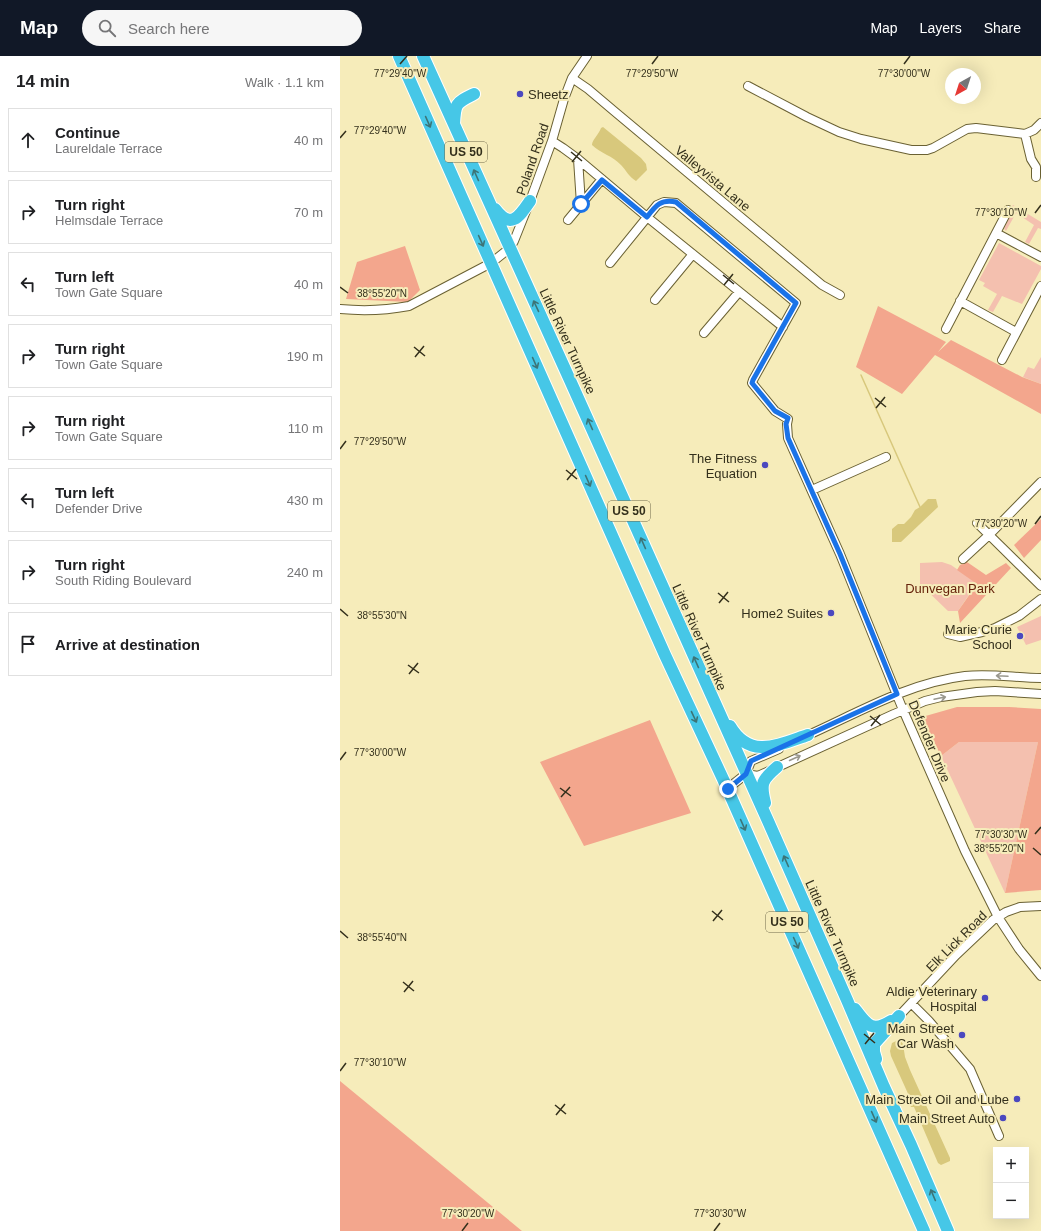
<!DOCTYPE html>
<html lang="en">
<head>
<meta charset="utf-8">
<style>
	body { margin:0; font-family:Arial,sans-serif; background:#f6f6f6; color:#202124 }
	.controls { position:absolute; right:12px; bottom:12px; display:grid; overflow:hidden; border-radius:0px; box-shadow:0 4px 16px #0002 }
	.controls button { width:36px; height:36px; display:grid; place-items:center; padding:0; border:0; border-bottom:1px solid #e0e0e0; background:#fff; color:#202124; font:20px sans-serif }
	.compass { position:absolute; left:605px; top:12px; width:36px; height:36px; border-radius:50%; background:#fff; box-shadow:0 4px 16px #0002; rotate:219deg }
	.stop { position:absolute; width:12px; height:12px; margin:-9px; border:3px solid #1a73e8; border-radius:50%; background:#fff }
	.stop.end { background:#1a73e8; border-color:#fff; box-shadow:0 1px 4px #0008 }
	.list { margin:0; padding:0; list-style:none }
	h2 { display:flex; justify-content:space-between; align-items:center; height:52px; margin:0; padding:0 16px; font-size:17px }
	h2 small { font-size:13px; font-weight:400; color:#757577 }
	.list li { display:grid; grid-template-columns:26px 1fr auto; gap:12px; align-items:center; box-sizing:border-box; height:64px; margin:0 8px 8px; padding:0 8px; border:1px solid #e0e0e0; border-radius:0px }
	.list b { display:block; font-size:15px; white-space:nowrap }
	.list p { margin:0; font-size:13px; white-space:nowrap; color:#757577 }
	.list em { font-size:13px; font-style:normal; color:#757577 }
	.icon { flex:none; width:22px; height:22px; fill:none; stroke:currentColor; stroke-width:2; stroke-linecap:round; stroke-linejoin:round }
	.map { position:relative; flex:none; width:701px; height:1175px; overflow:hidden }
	header { display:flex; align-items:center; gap:24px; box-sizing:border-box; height:56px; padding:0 20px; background:#111827; color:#fff }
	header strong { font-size:19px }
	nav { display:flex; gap:22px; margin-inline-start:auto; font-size:14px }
	.search { width:280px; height:36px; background:#f6f6f6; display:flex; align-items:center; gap:10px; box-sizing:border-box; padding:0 14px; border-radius:22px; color:#757577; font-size:15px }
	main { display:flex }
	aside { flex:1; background:#fff }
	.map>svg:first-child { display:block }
	.green { fill:#f4c0af }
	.forest { fill:#f3a68d }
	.water { fill:#d8c87c }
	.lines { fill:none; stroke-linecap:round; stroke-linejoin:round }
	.stream { stroke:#d8c87c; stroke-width:1.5 }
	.minor-casing { stroke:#6a6133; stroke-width:10 }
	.highway-casing { stroke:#fff; stroke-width:14 }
	.minor { stroke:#fff; stroke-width:8 }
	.highway { stroke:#46c7e7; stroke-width:12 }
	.oneway { stroke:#3c7477 }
	.oneway2 { stroke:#9a988e }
	.route { stroke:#1a73e8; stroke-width:5 }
	.ticks { fill:none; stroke:#34301c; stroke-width:1.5 }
	.poi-dot { fill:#4b48bf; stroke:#f6ecba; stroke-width:1.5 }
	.labels { text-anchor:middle; stroke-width:4; stroke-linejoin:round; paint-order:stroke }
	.shield { fill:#f6ecba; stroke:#6e684b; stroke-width:1 }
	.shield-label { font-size:12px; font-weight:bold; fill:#34301c }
	.poi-label { font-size:13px; fill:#34301c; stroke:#f6ecba; text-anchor:end }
	.street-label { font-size:13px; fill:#34301c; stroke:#f6ecba }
	.park-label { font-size:13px; fill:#66230b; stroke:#f6ecba }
	.ticks-label { font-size:10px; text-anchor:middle; fill:#34301c; stroke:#f6ecba; stroke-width:4; stroke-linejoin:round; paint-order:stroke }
</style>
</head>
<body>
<header>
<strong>Map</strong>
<div class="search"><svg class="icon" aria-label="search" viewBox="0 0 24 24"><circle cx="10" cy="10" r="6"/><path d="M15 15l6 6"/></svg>Search here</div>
<nav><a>Map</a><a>Layers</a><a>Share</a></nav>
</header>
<main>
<aside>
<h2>14 min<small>Walk · 1.1 km</small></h2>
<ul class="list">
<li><svg class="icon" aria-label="ahead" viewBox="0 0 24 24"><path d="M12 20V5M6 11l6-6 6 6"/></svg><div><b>Continue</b><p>Laureldale Terrace</p></div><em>40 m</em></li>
<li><svg class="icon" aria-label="right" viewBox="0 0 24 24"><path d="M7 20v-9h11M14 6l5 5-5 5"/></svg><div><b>Turn right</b><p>Helmsdale Terrace</p></div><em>70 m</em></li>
<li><svg class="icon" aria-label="left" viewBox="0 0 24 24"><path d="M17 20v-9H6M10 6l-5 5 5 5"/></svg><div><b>Turn left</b><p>Town Gate Square</p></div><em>40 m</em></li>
<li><svg class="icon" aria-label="right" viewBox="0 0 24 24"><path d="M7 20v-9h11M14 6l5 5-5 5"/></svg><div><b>Turn right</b><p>Town Gate Square</p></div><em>190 m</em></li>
<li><svg class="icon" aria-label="right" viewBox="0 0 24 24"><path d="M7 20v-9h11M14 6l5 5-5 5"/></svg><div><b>Turn right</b><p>Town Gate Square</p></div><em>110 m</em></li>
<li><svg class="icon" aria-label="left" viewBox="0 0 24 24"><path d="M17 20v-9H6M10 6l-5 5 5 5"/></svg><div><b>Turn left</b><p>Defender Drive</p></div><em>430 m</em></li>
<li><svg class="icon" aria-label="right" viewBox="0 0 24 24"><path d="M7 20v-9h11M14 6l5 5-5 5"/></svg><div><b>Turn right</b><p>South Riding Boulevard</p></div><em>240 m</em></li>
<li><svg class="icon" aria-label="arrive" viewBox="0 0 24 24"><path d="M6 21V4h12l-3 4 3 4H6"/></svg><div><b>Arrive at destination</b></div></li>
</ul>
</aside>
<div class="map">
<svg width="701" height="1175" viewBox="0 0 701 1175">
	<rect width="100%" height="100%" fill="#f6ecba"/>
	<path class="green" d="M673,149l28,17v7l-3,-1 -9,16 -4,-2 9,-17 -18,-12 -10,18 -1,-1 -1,-2 8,-16 -2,-2z
		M659,187l42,23v3l-19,35 -20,-8 -9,16 -5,-2 9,-16 -14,-8 2,-3 -6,-3z
		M701,301v27l-18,-7 5,-10 6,2z
		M602,506l9,3 26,18 -19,28h-10l-28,-27v-21z
		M701,560v24l-15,5 -9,-18z
		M619,686h79l-33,151 -64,-137z"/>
	<path class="forest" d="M65,190l15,44 -12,12 -62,-3 11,-37z
		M538,250l68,36 -8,10 13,-12 71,37 19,7v30l-106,-59 -33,39 -46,-27z
		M701,463v21l-17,18 -10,-13z
		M627,506l19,13 20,-12 5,5 -51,55 -2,-12 19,-27 -20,-14 3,-5z
		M617,651h52l32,2v181l-36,3 33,-151h-79l-18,14 -19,-39z
		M310,664l41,93 -107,33 -44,-84z
		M0,1025l182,150h-182z"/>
	<path class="water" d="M263,71l38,31 5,6 1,6 -11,11c-7,-4 -10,-11 -15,-16 -8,-9 -21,-12 -29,-20 0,-5 7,-11 9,-17z
		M588,443h8l2,8 -37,35h-9v-13l6,-5h6l7,-7 4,-7 5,-3z
		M558,984l3,1 2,3 2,13 5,13 40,88v3l-9,4 -3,-2 -24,-56h-3l-3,-7 2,-2 -19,-42 -1,-5 2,-8z"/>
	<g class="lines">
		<path class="stream" d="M521,319l59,132"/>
		<defs>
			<path id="minor" d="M232,22l16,11 26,22 208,174 18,10
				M408,30l59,31 32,15 22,7 50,11h16l6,-2 34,-19 9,-1 49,6 9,-4 7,-7
				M685,78l6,25 5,8v10
				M212,85l11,7 15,11 69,58 136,110
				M238,103l3,45
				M228,164l34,-41
				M656,177l45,24
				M270,207l47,-58 7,-3 12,1 120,100 -43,77 -1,3 23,28 13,8 -1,5 1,14 52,116 63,156 62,141 33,66 21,32 22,27
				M315,244l38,-46
				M620,245l56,31
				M0,253c21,2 48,1 69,-3l82,-43 19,-15 4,-7 16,-40 22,-60 12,-42 8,-21 15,-22
				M606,273l62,-119
				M364,277l35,-41
				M662,304l39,-74
				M472,434l74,-33
				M637,467l64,63
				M623,503l26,-24 52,-53
				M608,578l12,3 22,-5 13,-4 24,-12 22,-17
				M464,681c52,-23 103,-54 161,-61 26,-3 51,2 76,2
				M406,718l12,2 136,-62 31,-13 16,-4 36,-5 18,-1 46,3
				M387,733l19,-15 5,-13 28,-12
				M571,947l18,18 41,48 29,67
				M559,960l57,-61 37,-35 13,-8 14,-5 21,-1"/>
			<path id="highway" d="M59,0l266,599 58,124 201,452
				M83,0l146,322 199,443 79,179 37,87 27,58 37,86
				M114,68c1,-21 2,-21 20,-30
				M155,153c16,21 24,8 35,-8
				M390,670c20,34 48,19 78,9
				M425,747c-5,-20 -3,-23 12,-36
				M515,953c12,16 17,24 36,12
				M536,1003l-2,-7v-8l25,-28"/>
		</defs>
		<use href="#minor" class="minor-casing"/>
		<use href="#highway" class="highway-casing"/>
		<use href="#minor" class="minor"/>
		<use href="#highway" class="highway"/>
	</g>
	<defs><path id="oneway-shaft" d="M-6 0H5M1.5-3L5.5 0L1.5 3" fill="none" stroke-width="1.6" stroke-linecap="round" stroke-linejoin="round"/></defs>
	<g class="oneway">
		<use href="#oneway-shaft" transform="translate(88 66) rotate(66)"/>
		<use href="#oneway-shaft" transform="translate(136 119) rotate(-114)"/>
		<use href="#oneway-shaft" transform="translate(141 185) rotate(66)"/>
		<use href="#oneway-shaft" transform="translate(196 250) rotate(-115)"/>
		<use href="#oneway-shaft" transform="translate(195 307) rotate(66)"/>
		<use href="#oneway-shaft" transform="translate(250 368) rotate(-114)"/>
		<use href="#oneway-shaft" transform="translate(248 425) rotate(66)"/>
		<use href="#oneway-shaft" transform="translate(303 487) rotate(-114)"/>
		<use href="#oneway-shaft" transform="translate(356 606) rotate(-114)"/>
		<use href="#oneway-shaft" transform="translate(354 661) rotate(65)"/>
		<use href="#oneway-shaft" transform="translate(403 769) rotate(66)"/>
		<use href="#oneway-shaft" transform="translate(446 805) rotate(-114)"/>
		<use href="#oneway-shaft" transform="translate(456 887) rotate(66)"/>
		<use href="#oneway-shaft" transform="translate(534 1061) rotate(66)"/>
		<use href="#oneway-shaft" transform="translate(593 1139) rotate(-113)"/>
	</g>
	<g class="oneway2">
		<use href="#oneway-shaft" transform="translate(662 620) rotate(-177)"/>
		<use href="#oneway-shaft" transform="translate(600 642) rotate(-12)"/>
		<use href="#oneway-shaft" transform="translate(455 702) rotate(-24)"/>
	</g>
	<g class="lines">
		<path class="route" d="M241,148l21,-24 45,37c9,-12 14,-18 29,-15l120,101 -43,77 -1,3 23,28 13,7 -2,6 2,14 52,116 57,140 -146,67 -5,13 -18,15"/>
	</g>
	<path class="ticks" d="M60,8l7,-8M312,8l6,-8M564,8l6,-8M0,82l6,-7M231,96l11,9M232,106l9,-11M695,157l6,-8M383,219l11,9M384,229l9,-11M0,231l8,6M74,291l11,9M75,301l9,-11M535,342l11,9M536,352l9,-11M0,393l6,-8M226,414l11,9M227,424l9,-11M695,468l6,-8M378,537l11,9M379,547l9,-11M0,553l8,7M68,609l11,8M69,618l9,-11M530,660l11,9M531,670l9,-11M0,704l6,-8M220,732l11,8M221,741l9,-10M695,778l6,-7M693,792l8,7M372,855l11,9M373,865l9,-11M0,875l8,7M63,926l11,9M64,936l9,-11M524,978l11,9M525,988l9,-11M0,1015l6,-8M215,1049l11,9M216,1059l9,-11M122,1175l6,-8M374,1175l6,-8"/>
	<g class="poi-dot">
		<circle cx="180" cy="38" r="4"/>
		<circle cx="425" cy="409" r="4"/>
		<circle cx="491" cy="557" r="4"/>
		<circle cx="680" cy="580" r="4"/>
		<circle cx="645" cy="942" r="4"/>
		<circle cx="622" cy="979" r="4"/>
		<circle cx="677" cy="1043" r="4"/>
		<circle cx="663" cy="1062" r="4"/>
	</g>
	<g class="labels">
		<g class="shield">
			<rect x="105" y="86" width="42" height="20" rx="3"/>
			<rect x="268" y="445" width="42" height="20" rx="3"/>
			<rect x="426" y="856" width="42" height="20" rx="3"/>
		</g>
		<g class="shield-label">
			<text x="126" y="100">US 50</text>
			<text x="289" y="459">US 50</text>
			<text x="447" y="870">US 50</text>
		</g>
		<g class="poi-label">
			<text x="188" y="43" text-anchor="start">Sheetz</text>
			<text x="417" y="407">The Fitness<tspan x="417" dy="15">Equation</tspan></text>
			<text x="483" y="562">Home2 Suites</text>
			<text x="672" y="578">Marie Curie<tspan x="672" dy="15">School</tspan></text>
			<text x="637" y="940">Aldie Veterinary<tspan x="637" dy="15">Hospital</tspan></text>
			<text x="614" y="977">Main Street<tspan x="614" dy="15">Car Wash</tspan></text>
			<text x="669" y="1048">Main Street Oil and Lube</text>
			<text x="655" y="1067">Main Street Auto</text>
		</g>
		<g class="street-label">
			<text transform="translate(192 103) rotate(-71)" y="5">Poland Road</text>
			<text transform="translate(373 122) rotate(40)" y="5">Valleyvista Lane</text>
			<text transform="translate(228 285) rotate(65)" y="5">Little River Turnpike</text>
			<text transform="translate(360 581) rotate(66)" y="5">Little River Turnpike</text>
			<text transform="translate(590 685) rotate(67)" y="5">Defender Drive</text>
			<text transform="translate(493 877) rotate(66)" y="5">Little River Turnpike</text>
			<text transform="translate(616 885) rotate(-45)" y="5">Elk Lick Road</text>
		</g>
		<g class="park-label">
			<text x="610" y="537">Dunvegan Park</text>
		</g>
	</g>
	<g class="ticks-label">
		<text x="60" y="21">77°29'40"W</text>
		<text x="312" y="21">77°29'50"W</text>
		<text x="564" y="21">77°30'00"W</text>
		<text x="40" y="78">77°29'40"W</text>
		<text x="661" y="160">77°30'10"W</text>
		<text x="42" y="241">38°55'20"N</text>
		<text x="40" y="389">77°29'50"W</text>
		<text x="661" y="471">77°30'20"W</text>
		<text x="42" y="563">38°55'30"N</text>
		<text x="40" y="700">77°30'00"W</text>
		<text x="661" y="782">77°30'30"W</text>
		<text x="659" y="796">38°55'20"N</text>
		<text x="42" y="885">38°55'40"N</text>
		<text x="40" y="1010">77°30'10"W</text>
		<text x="128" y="1161">77°30'20"W</text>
		<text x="380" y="1161">77°30'30"W</text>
	</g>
</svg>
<div class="controls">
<button>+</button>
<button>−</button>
</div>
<svg class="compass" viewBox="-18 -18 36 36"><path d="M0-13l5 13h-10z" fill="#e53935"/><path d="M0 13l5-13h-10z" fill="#757577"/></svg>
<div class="stop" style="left:241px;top:148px"></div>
<div class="stop end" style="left:388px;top:733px"></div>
</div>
</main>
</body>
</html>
